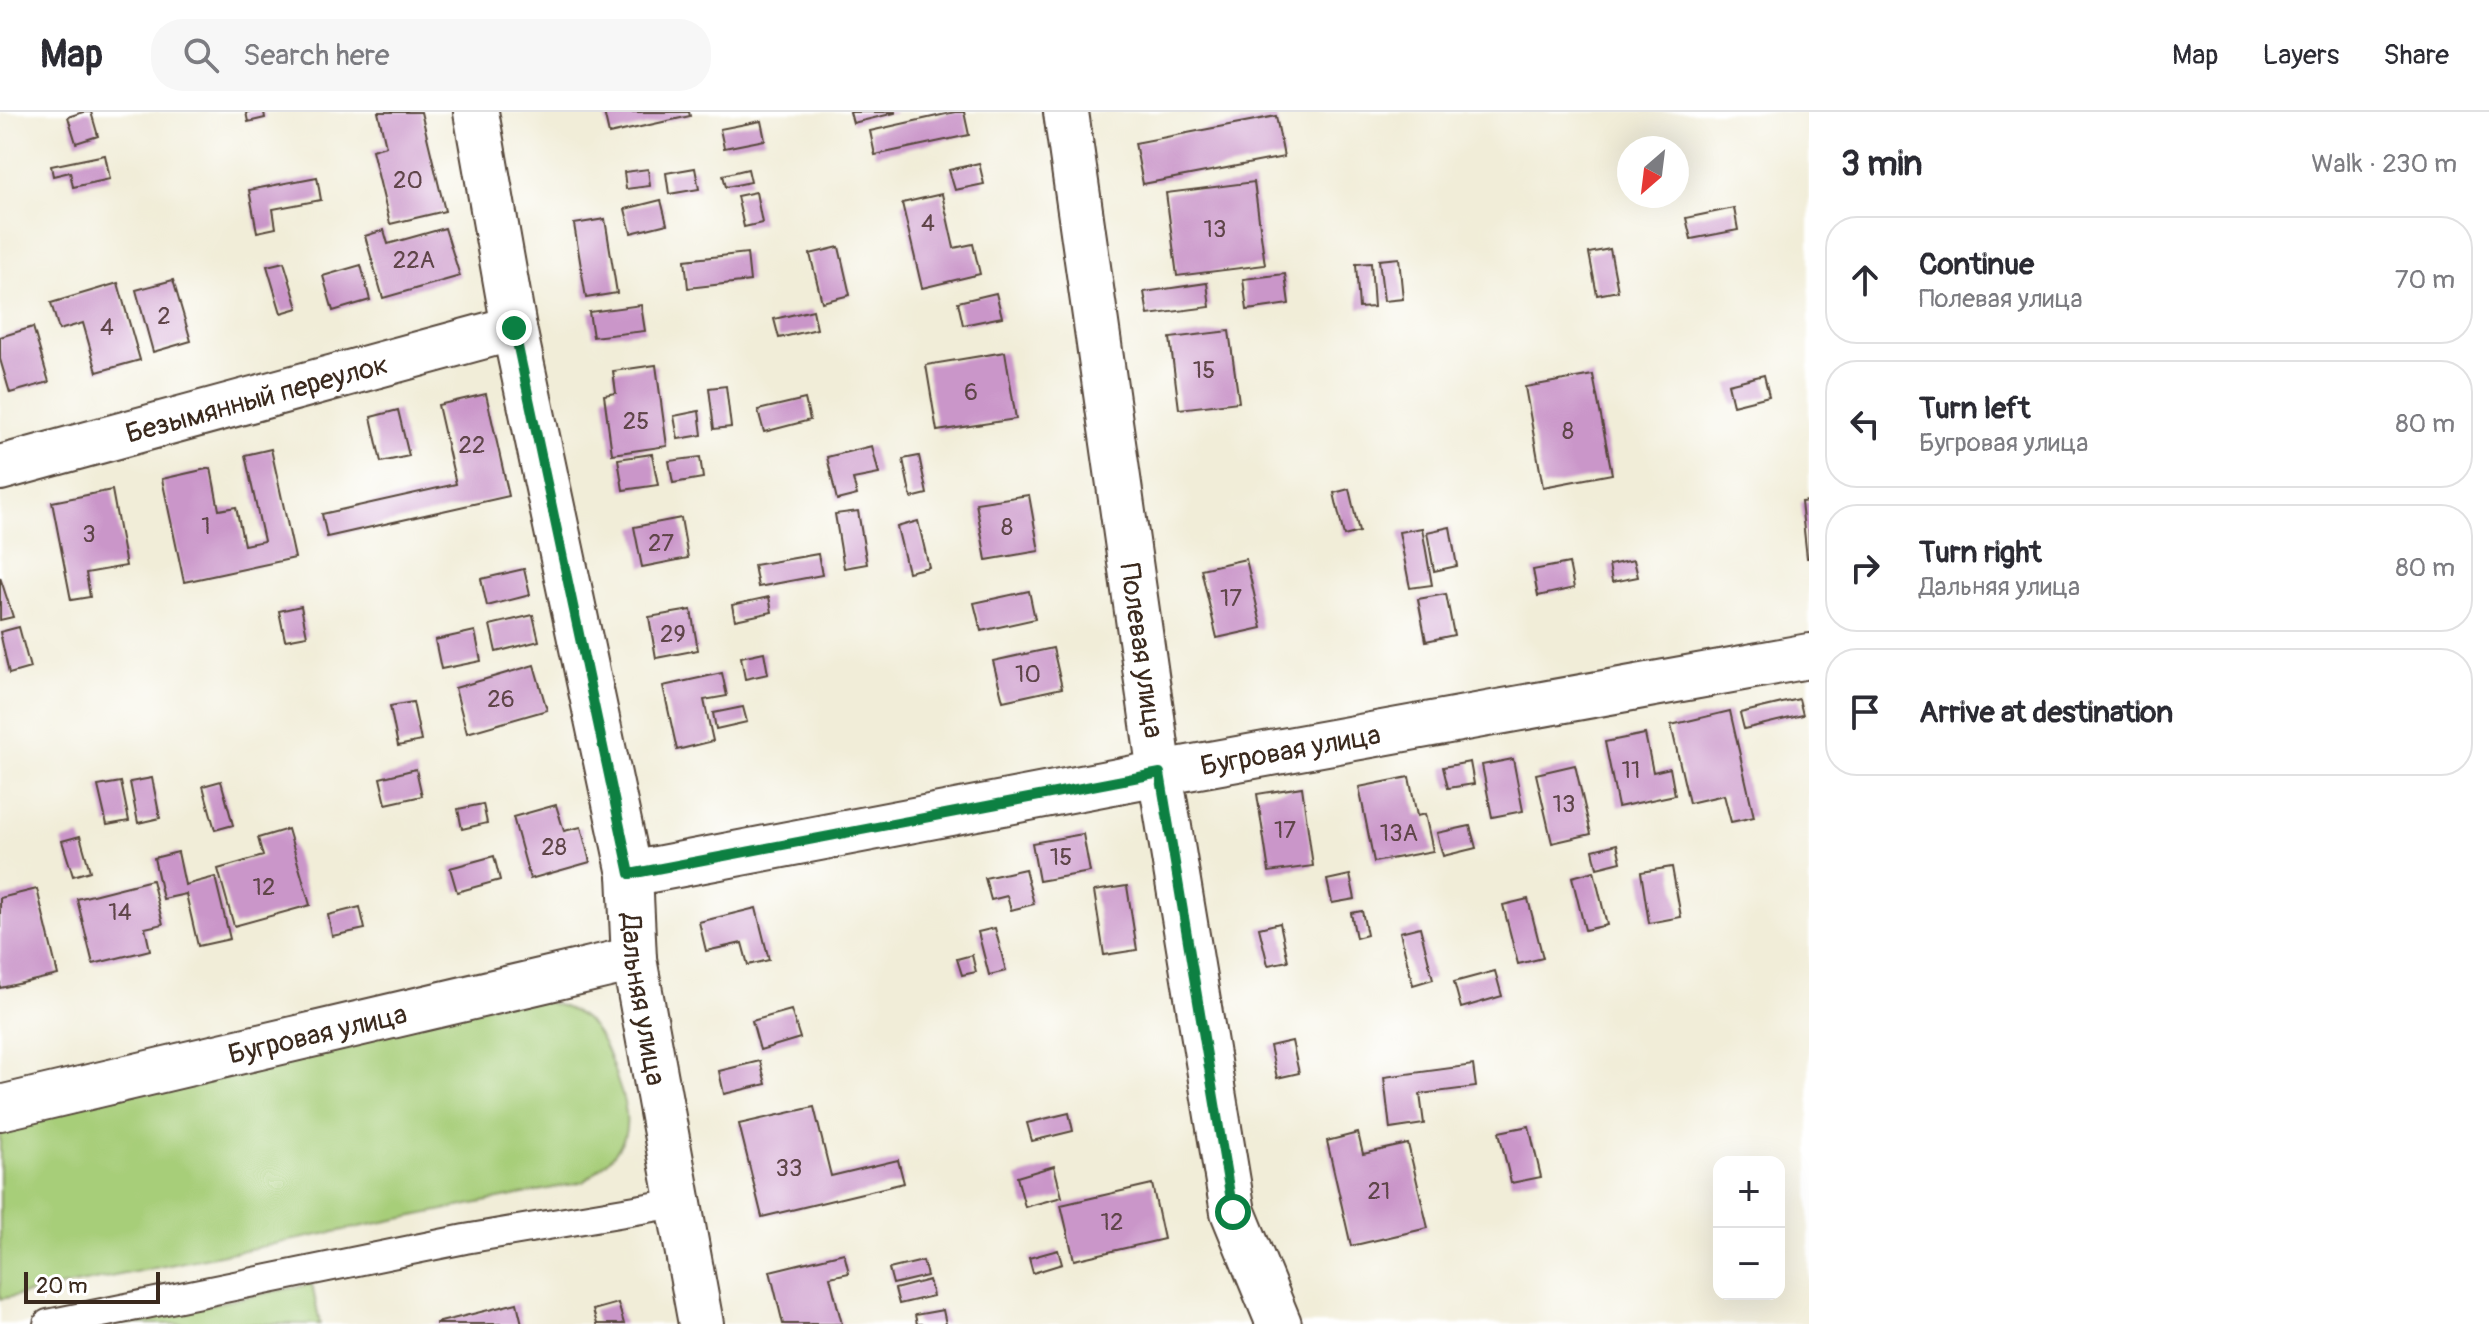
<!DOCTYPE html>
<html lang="en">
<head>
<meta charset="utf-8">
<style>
	body { margin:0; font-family:Pangolin,sans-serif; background:#f7f7f7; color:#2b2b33 }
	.controls { position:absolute; right:24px; bottom:24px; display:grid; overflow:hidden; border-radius:16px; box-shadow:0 8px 32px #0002 }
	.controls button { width:72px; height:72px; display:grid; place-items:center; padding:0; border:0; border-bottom:2px solid #e1e1e2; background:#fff; color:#2b2b33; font:40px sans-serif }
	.compass { position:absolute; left:1617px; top:24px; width:72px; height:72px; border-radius:50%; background:#fff; box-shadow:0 8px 32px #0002; rotate:208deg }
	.scale { position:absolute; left:24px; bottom:20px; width:136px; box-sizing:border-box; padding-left:8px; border:4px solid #3b2a1e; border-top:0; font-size:22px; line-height:28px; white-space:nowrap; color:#3b2a1e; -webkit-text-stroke:6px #fff; paint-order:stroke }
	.stop { position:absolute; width:24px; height:24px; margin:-18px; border:6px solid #0b8043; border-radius:50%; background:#fff }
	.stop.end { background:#0b8043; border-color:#fff; box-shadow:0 2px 8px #0008 }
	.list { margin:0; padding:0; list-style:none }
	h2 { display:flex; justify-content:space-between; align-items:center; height:104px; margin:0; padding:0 32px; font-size:34px }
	h2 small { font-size:26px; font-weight:400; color:#7c7c81 }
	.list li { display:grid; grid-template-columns:52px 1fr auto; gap:24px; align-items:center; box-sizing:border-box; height:128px; margin:0 16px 16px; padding:0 16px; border:2px solid #e1e1e2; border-radius:32px }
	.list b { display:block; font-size:30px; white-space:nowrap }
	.list p { margin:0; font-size:26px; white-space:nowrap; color:#7c7c81 }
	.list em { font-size:26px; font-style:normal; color:#7c7c81 }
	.icon { flex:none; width:44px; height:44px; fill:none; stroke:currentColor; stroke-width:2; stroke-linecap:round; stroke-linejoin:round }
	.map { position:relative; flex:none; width:1809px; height:1212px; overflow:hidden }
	header { display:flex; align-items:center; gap:48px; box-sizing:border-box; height:112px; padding:0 40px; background:#fff; border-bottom:2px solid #e1e1e2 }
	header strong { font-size:38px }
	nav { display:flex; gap:44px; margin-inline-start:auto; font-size:28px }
	.search { width:560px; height:72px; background:#f7f7f7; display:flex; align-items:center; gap:20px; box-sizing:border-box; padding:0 28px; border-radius:32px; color:#7c7c81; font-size:30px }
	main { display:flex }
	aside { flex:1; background:#fff }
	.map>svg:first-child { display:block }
	.green { fill:#a7ce79; stroke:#717c4c; stroke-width:2 }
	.building { fill:#ca96c9 }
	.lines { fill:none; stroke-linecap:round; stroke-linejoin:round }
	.service-casing { stroke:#56473a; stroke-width:32 }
	.minor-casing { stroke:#56473a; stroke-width:48 }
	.service { stroke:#fff; stroke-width:28 }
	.minor { stroke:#fff; stroke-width:44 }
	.route { stroke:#0b8043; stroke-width:10 }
	.labels { text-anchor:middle; stroke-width:8; stroke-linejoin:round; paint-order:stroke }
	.number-label { font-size:24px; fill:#5f4549 }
	.street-label { font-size:28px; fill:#3b2a1e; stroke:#fff }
</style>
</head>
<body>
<header>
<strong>Map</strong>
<div class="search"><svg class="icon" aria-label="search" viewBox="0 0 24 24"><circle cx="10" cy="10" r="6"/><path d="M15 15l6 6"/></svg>Search here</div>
<nav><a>Map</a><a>Layers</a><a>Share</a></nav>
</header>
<main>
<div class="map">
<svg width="1809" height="1212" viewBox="0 0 1809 1212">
	<rect width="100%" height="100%" fill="#fff"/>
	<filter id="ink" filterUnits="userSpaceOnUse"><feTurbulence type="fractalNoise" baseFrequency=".0125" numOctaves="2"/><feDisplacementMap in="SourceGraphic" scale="16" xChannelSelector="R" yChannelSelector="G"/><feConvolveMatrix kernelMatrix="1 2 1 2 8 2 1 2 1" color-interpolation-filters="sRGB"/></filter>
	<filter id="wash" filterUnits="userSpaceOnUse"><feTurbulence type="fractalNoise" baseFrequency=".006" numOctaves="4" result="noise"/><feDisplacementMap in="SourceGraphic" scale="32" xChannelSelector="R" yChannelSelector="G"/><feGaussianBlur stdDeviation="1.8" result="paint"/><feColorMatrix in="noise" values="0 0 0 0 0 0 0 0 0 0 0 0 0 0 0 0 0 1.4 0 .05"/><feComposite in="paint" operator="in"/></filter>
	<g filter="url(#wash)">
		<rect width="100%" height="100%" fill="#f1edd8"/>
		<path class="green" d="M521,886c65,8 79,25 97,85 6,16 12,37 6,54 -8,21 -25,32 -41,45l-583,117v-186z
			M312,1172l8,40h-209z"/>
		<g id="blocks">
			<path class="building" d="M83,0h8l7,24 -22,7 -8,-26z
				M246,0h18l1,6 -17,4z
				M378,0h43l24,99 -55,13 -18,-74 14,-4z
				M604,0h85l1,4 -81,18z
				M850,0h45v1l-42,10z
				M955,0h9l5,23 -94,20 -5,-24z
				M1276,4l8,41 -141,27 -8,-41z
				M761,9l4,19 -41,8 -4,-19z
				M105,43l5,24 -37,8 -3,-15 -17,4 -2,-10z
				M979,51l5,21 -29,6 -6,-20z
				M695,56l4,21 -30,5 -3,-21z
				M648,57l2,17 -24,3 -2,-17z
				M748,57l3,13 -25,5 -3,-12z
				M317,65l4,23 -48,9 3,19 -19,4 -8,-42z
				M1254,70l11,83 -88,11 -11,-83z
				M756,80l6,31 -18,4 -7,-31z
				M942,82l12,54 19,-4 7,30 -58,14 -20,-85z
				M661,88l6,24 -36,9 -6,-24z
				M1734,96l4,22 -47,9 -5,-21z
				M605,107l12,74 -31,5 -12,-74z
				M445,116l15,48 -77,22 -18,-62 19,-6 4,14z
				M839,135l11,48 -28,7 -12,-48z
				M1610,137l8,42 -21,4 -8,-42z
				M747,141l3,28 -62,7 -3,-28z
				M1399,146l4,41 -19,2 -5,-41z
				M284,150l14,46 -17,5 -14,-47z
				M1371,151l3,44 -15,1 -3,-44z
				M361,153l9,35 -37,11 -10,-35z
				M1285,162l4,30 -42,6 -4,-31z
				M173,168l18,61 -38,11 -17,-62z
				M118,171l22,77 -43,12 -14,-49 -24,7 -8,-27z
				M1207,171l3,24 -62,8 -4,-23z
				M996,181l6,24 -39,8 -5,-23z
				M641,193l4,26 -52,6 -4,-25z
				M813,198l4,19 -38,9 -5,-19z
				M33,215l16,55 -39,11 -10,-34v-22z
				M1229,219l10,71 -60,7 -9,-71z
				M1005,240l11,67 -79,12 -11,-66z
				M656,253l11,81 -55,8 -8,-59 12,-2 -3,-22z
				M1593,263l19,99 -69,13 -18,-100z
				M1764,263l5,21 -36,9 -5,-21z
				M726,274l5,41 -17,2 -5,-41z
				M486,282l23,102 -182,41 -5,-23 134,-30 -18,-79z
				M805,287l5,21 -46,12 -6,-22z
				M398,298l11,46 -28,6 -10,-45z
				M699,299l3,24 -24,4 -4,-23z
				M872,334l7,28 -26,5 4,16 -20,5 -10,-43z
				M271,337l24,109 -111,24 -22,-103 49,-11 8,42 17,-3 8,38 20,-4 -19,-86z
				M652,342l6,31 -35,5 -5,-31z
				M919,344l8,38 -16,4 -8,-39z
				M700,345l3,21 -30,5 -4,-22z
				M1349,377l10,43 -15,4 -10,-43z
				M112,378l14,76 -40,7 4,24 -19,3 -19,-98z
				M1029,383l10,56 -53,9 -10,-57z
				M1809,389v57h-2l-6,-56z
				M858,399l9,53 -23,4 -9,-54z
				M681,406l7,40 -46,9 -8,-40z
				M918,409l11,46 -21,5 -11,-45z
				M1450,415l7,39 -23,5 -7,-39z
				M1422,416l10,57 -22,3 -11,-56z
				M818,442l4,21 -64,12 -4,-22z
				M1246,447l16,69 -45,10 -16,-69z
				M1634,448l4,17 -26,5 -3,-17z
				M1569,451l5,25 -36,8 -5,-26z
				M524,457l6,26 -43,11 -6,-27z
				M0,465l13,40 -13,3z
				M1029,479l6,28 -54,12 -7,-28z
				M1446,482l8,41 -28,6 -8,-42z
				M769,485l3,15 -37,8 -3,-15z
				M301,494l6,30 -22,4 -6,-29z
				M691,498l7,40 -42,8 -7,-41z
				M533,503l6,26 -43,11 -6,-27z
				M19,515l11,41 -21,6 -9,-42z
				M475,519l6,30 -40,8 -6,-29z
				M1053,536l9,40 -59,13 -10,-40z
				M764,540l4,22 -23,5 -4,-22z
				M534,553l13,45 -80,23 -12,-45z
				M722,561l5,23 -23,4 9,41 -36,9 -14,-64z
				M1799,587l4,16 -59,14 -4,-16z
				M413,590l8,39 -23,5 -8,-40z
				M743,595l4,15 -31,7 -3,-16z
				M1730,599l24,106 -23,5 -7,-27 -35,8 -18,-78z
				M1645,622l8,38 17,-4 5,27 -57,12 -13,-65z
				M1513,647l10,52 -31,6 -10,-52z
				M1470,650l4,22 -26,4 -5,-21z
				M1575,653l16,69 -39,9 -16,-69z
				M416,657l6,27 -36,8 -6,-26z
				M1409,665l8,39 8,-2 8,37 -59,11 -15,-75z
				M152,666l8,40 -22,5 -8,-41z
				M221,669l12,44 -18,5 -12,-44z
				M121,670l8,39 -22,4 -9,-39z
				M1302,675l11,79 -44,6 -12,-78z
				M483,692l4,19 -25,6 -4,-20z
				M556,693l8,26 17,-4 9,35 -60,17 -17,-62z
				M1470,714l6,22 -33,8 -6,-23z
				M288,717l22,76 -76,21 -16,-57 45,-13 -5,-18z
				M1083,722l7,38 -51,9 -7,-38z
				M80,724l10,35 -17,5 -11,-35z
				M1617,732l4,18 -24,6 -4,-18z
				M178,740l7,33 30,-8 15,62 -32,7 -12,-52 -23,5 -9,-41z
				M494,744l6,24 -43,12 -7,-24z
				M1672,755l9,50 -32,6 -8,-51z
				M1025,757l9,35 -23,6 -4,-14 -16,4 -6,-22z
				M1594,759l13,54 -22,5 -13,-53z
				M1350,763l5,24 -23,4 -5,-23z
				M152,768l11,44 -18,4 5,22 -57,14 -16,-65z
				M1127,774l10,64 -33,5 -10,-64z
				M37,777l21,86 -58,13v-90z
				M1528,787l15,59 -25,6 -15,-59z
				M360,795l5,22 -33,7 -4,-21z
				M756,796l13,52 -21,5 -6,-22 -36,8 -7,-29z
				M1362,799l5,24 -11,3 -5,-25z
				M1280,811l8,38 -20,4 -9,-37z
				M1420,815l13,52 -20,6 -13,-53z
				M995,816l11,43 -17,4 -11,-43z
				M972,843l4,17 -14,3 -5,-16z
				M1495,859l7,25 -41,12 -7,-26z
				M791,898l9,28 -40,12 -8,-29z
				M1292,929l7,32 -22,5 -7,-32z
				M760,949l6,23 -42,10 -5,-23z
				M1473,953l3,22 -56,7 4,30 -34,5 -6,-52z
				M814,995l17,69 67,-16 6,23 -142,34 -23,-93z
				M1069,1001l4,18 -41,10 -5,-18z
				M1529,1014l12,51 -30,6 -12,-51z
				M1358,1021l5,21 45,-10 20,84 -77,18 -24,-105z
				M1054,1054l8,31 -37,10 -8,-30z
				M1152,1072l12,55 -90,21 -13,-55z
				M1058,1138l4,14 -29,9 -4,-15z
				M844,1141l5,20 -19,4 12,47h-59l-13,-53z
				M923,1149l4,15 -34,8 -4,-15z
				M929,1168l4,16 -34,8 -4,-15z
				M517,1191l5,21h-86v-1z
				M618,1191l6,21h-27l-4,-14z
				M943,1198l3,14h-29l-2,-9z"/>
		</g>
	</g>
	<g filter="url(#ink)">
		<use href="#blocks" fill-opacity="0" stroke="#56473a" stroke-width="2"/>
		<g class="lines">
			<defs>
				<path id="service" d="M48,1212l417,-85 212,-36"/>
				<g id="minor">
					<path id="s1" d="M476,0l38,216 116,546 4,85 67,365"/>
					<path id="s2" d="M1066,0l94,661 73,439 46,112"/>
					<path id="s3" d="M0,356l514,-140"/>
					<path id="s4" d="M630,762l530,-101 649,-117"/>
					<path id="s5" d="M0,996l634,-149"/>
				</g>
			</defs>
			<use href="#service" class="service-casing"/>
			<use href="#minor" class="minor-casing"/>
			<use href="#service" class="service"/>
			<use href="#minor" class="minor"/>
		</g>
	</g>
	<g class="lines" filter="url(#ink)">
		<path class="route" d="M514,216l116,546 530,-101 73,439"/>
	</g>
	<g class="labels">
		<g class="number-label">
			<text x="408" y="76">20</text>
			<text x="928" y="119">4</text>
			<text x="1215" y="125">13</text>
			<text x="414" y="156">22А</text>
			<text x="164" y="212">2</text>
			<text x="107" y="223">4</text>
			<text x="1204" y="266">15</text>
			<text x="971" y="288">6</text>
			<text x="636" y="317">25</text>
			<text x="1568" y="327">8</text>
			<text x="472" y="341">22</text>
			<text x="206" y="422">1</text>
			<text x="1007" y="423">8</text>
			<text x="89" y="430">3</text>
			<text x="661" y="439">27</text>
			<text x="1231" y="494">17</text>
			<text x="673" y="530">29</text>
			<text x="1028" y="570">10</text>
			<text x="501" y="595">26</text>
			<text x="1631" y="666">11</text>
			<text x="1564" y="700">13</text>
			<text x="1285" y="726">17</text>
			<text x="1399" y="729">13А</text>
			<text x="554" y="743">28</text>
			<text x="1061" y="753">15</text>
			<text x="264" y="783">12</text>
			<text x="120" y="808">14</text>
			<text x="789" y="1064">33</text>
			<text x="1379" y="1087">21</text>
			<text x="1112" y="1118">12</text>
		</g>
		<g class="street-label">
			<text dy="10" stroke="none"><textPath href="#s3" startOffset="266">Безымянный переулок</textPath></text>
			<text dy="10" stroke="none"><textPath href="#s2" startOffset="544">Полевая улица</textPath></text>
			<text dy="10" stroke="none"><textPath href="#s4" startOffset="672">Бугровая улица</textPath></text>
			<text dy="10" stroke="none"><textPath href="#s1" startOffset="904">Дальняя улица</textPath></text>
			<text dy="10" stroke="none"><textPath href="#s5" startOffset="326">Бугровая улица</textPath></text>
		</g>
	</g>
</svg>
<div class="controls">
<button>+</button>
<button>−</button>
</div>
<svg class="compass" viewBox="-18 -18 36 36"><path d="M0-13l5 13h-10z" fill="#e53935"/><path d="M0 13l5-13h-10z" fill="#7c7c81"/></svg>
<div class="scale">20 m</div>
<div class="stop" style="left:1233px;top:1100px"></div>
<div class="stop end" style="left:514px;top:216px"></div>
</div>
<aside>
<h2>3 min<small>Walk · 230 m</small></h2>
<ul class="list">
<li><svg class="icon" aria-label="ahead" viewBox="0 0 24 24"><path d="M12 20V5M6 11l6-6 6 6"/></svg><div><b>Continue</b><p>Полевая улица</p></div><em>70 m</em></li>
<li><svg class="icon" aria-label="left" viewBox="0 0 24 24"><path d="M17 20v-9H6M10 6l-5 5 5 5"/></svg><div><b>Turn left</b><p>Бугровая улица</p></div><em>80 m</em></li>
<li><svg class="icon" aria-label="right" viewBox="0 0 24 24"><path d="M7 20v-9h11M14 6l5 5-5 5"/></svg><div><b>Turn right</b><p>Дальняя улица</p></div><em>80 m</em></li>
<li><svg class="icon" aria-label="arrive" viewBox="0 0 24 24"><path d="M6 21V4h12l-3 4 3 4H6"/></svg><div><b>Arrive at destination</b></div></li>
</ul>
</aside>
</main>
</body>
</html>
